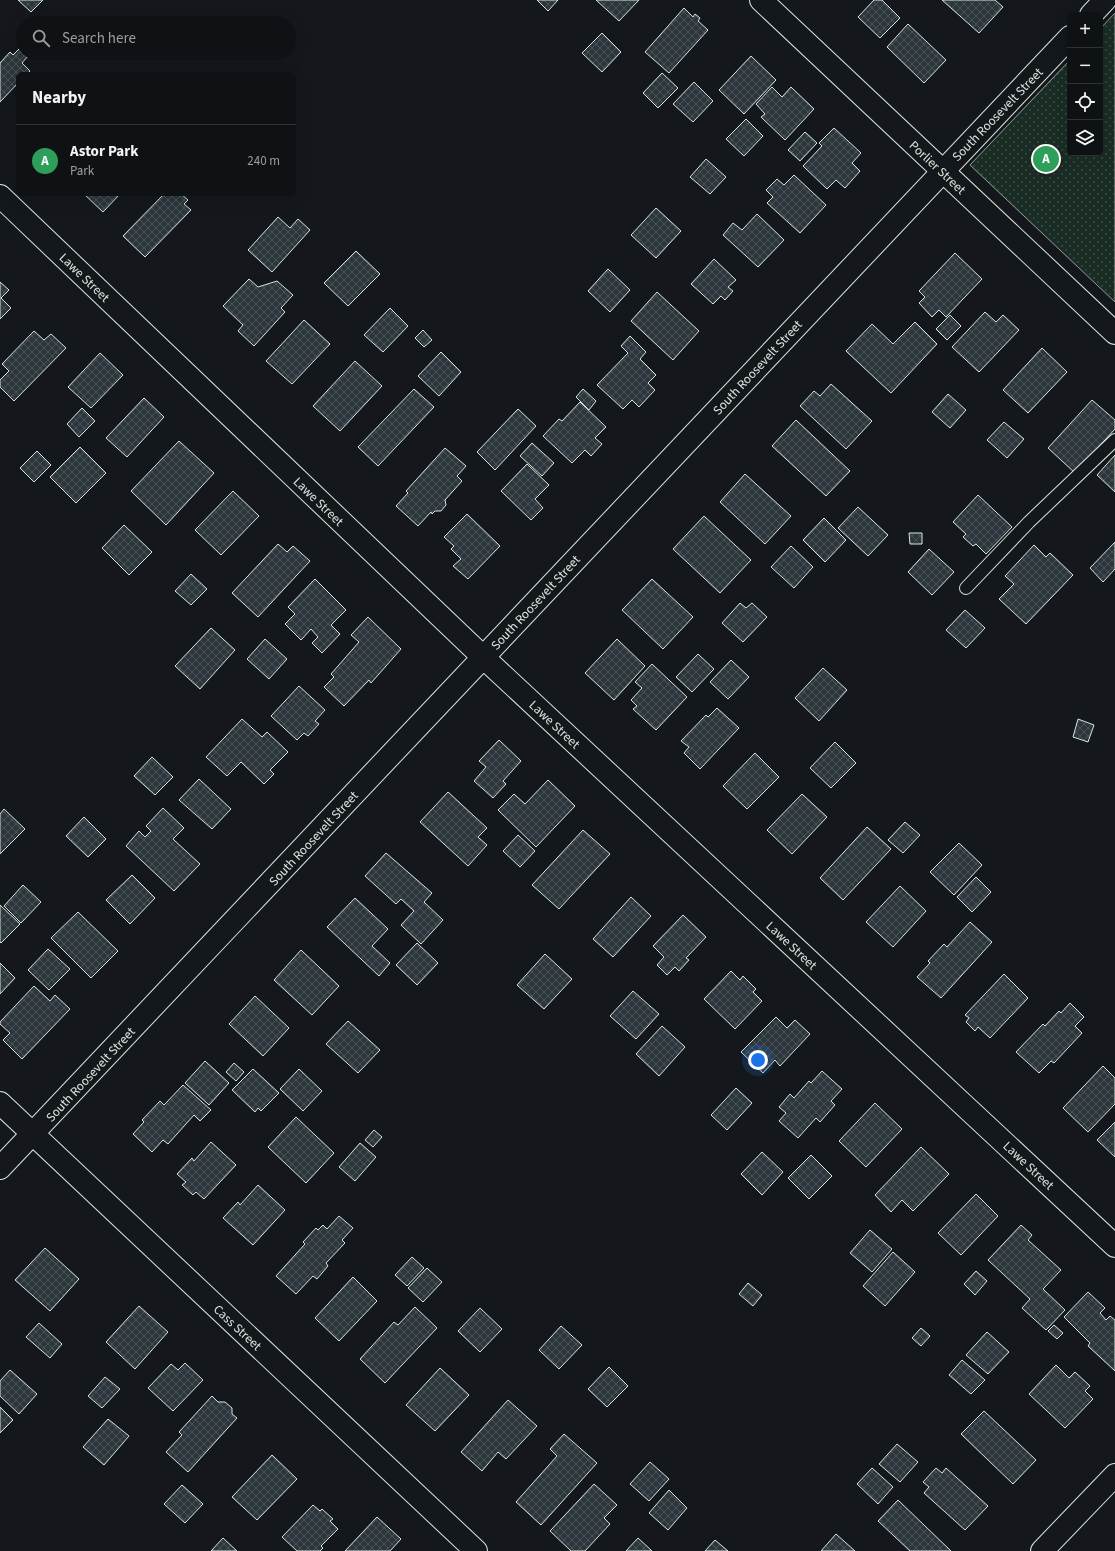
<!DOCTYPE html>
<html lang="en">
<head>
<meta charset="utf-8">
<style>
	body { margin:0; font-family:"Source Sans 3",sans-serif; background:#181b1e; color:#f1f3f6 }
	.controls { position:absolute; right:12px; top:12px; display:grid; overflow:hidden; border-radius:6px; box-shadow:0 4px 16px #0002 }
	.controls button { width:36px; height:36px; display:grid; place-items:center; padding:0; border:0; border-bottom:1px solid #2f3234; background:#0f1215; color:#f1f3f6; font:20px sans-serif }
	.you { position:absolute; left:758px; top:1060px; width:14px; height:14px; margin:-10px; border:3px solid #fff; border-radius:50%; background:#1a73e8; box-shadow:0 0 0 6px #1a73e833 }
	.badge { display:grid; place-items:center; width:26px; height:26px; border-radius:50%; background:#b45309; color:#fff; font-size:13px; font-weight:700 }
	.pin { position:absolute; translate:-50% -50%; border:2px solid #fff; box-shadow:0 1px 4px #0006 }
	.list { margin:0; padding:0; list-style:none }
	h2 { display:flex; justify-content:space-between; align-items:center; height:52px; margin:0; padding:0 16px; font-size:17px }
	h2 small { font-size:13px; font-weight:400; color:#9b9ea0 }
	.list li { display:grid; grid-template-columns:26px 1fr auto; gap:12px; align-items:center; box-sizing:border-box; height:72px; padding:0 16px; border-top:1px solid #2f3234 }
	.list b { display:block; font-size:15px; white-space:nowrap }
	.list p { margin:0; font-size:13px; white-space:nowrap; color:#9b9ea0 }
	.list em { font-size:13px; font-style:normal; color:#9b9ea0 }
	.icon { flex:none; width:22px; height:22px; fill:none; stroke:currentColor; stroke-width:2; stroke-linecap:round; stroke-linejoin:round }
	.map { position:relative; flex:none; width:1115px; height:1551px; overflow:hidden }
	.search { position:absolute; background:#0f1215; box-shadow:0 4px 16px #0002; left:16px; top:16px; width:280px; height:44px; display:flex; align-items:center; gap:10px; box-sizing:border-box; padding:0 14px; border-radius:22px; color:#9b9ea0; font-size:15px }
	.panel { position:absolute; background:#0f1215; box-shadow:0 4px 16px #0002; left:16px; top:72px; width:280px; height:124px; border-radius:6px }
	.map>svg:first-child { display:block }
	.park { fill:url(#park-dots); stroke:#939e99 }
	.building { fill:url(#building-cross-hatch); stroke:#d8e6dc }
	.lines { fill:none; stroke-linecap:round; stroke-linejoin:round }
	.lane-casing { stroke:#d8e6dc; stroke-width:14 }
	.street-casing { stroke:#d8e6dc; stroke-width:24 }
	.secondary-casing { stroke:#d8e6dc; stroke-width:24 }
	.lane { stroke:#14181c; stroke-width:12 }
	.street { stroke:#14181c; stroke-width:22 }
	.secondary { stroke:#14181c; stroke-width:22 }
	.labels { text-anchor:middle; stroke-width:3; stroke-linejoin:round; paint-order:stroke }
	.street-label { font-size:13px; fill:#d8e6dc; stroke:#14181c }
</style>
</head>
<body>
<div class="map">
<svg width="1115" height="1551" viewBox="0 0 1115 1551">
	<defs>
		<pattern id="park-dots" width="8" height="8" patternUnits="userSpaceOnUse"><rect width="8" height="8" fill="#1a2d24"/><path d="M2 2h.1M6 6h.1" fill="none" stroke="#3b4b43" stroke-width="1.8" stroke-linecap="round"/></pattern>
		<pattern id="building-cross-hatch" width="8" height="8" patternUnits="userSpaceOnUse"><rect width="8" height="8" fill="#2c363c"/><path d="M0 0l8 8M0 8l8-8" fill="none" stroke="#4a5358"/></pattern>
	</defs>
	<rect width="100%" height="100%" fill="#14181c"/>
	<path class="park" d="M1115,13v289l-145,-137 100,-105v93h30v-124z"/>
	<path class="building" d="M18,0h25l-12,12z
		M537,0h21l-10,11z
		M596,0h43l-20,21z
		M874,0h8l18,18 -20,20 -22,-21z
		M942,0h53l8,7 -24,26z
		M684,8l9,9 2,-3 5,4 -2,3 10,9 -39,43 -24,-21z
		M908,24l38,36 -22,23 -37,-36z
		M602,33l19,19 -19,20 -20,-19z
		M20,48l3,5 5,3 -6,7 8,8 -3,3h-9v9l-18,19v-39l10,-11 3,3z
		M751,56l25,24 -32,34 -25,-24z
		M662,73l16,15 -20,20 -15,-15z
		M694,82l19,19 -20,21 -20,-18z
		M772,87l10,10 9,-10 23,22 -29,31 -24,-23 4,-3 -9,-10z
		M746,119l17,17 -19,20 -18,-17z
		M834,128l27,25 -9,10 8,8 -15,17 -9,-8 -9,9 -24,-23 19,-20 -3,-3z
		M805,132l12,11 -17,18 -12,-11z
		M706,159l20,18 -16,17 -20,-17z
		M794,175l32,30 -26,28 -33,-30 6,-6 -7,-7 11,-11 7,6z
		M84,194h36l-17,18z
		M164,194h17l7,6 -4,4 7,6 -46,47 -22,-21z
		M656,208l25,23 -25,27 -25,-23z
		M757,214l27,26 -26,27 -35,-32 10,-12 9,7z
		M278,217l12,11 8,-9 12,11 -38,42 -24,-22z
		M356,251l24,23 -32,32 -24,-23z
		M955,253l27,26 -36,38 -7,-7 -7,7 -13,-14 6,-6 -6,-6z
		M714,259l22,21 -8,7 5,4 -8,9 -4,-4 -8,8 -22,-20z
		M608,269l22,21 -20,22 -22,-21z
		M249,279l9,8 19,-6 16,14 -12,13 4,4 -31,34 -16,-15 5,-6 -20,-19z
		M0,282l9,8 -8,8 10,10 -11,11z
		M657,292l42,39 -26,29 -42,-39z
		M390,308l18,18 -25,26 -19,-17z
		M985,312l11,10 7,-7 16,15 -40,42 -27,-25z
		M950,315l11,11 -14,14 -11,-11z
		M304,320l26,24 -38,40 -26,-23z
		M915,322l22,22 -46,49 -45,-42 26,-27 21,20z
		M423,330l9,10 -8,7 -9,-9z
		M34,331l10,9 7,-6 15,14 -52,53 -14,-14v-7l9,-9 -7,-7z
		M630,336l16,16 -6,7 16,16 -8,8 7,7 -16,17 -7,-7 -9,9 -26,-24 31,-32 -7,-7z
		M1042,348l25,24 -39,41 -25,-23z
		M441,352l20,20 -22,24 -21,-20z
		M100,353l23,22 -32,33 -23,-21z
		M355,361l27,25 -42,45 -27,-25z
		M831,384l41,37 -26,28 -46,-43 14,-15 6,5z
		M414,389l20,18 -56,59 -20,-19z
		M583,389l13,12 -7,9 -13,-13z
		M948,394l18,16 -16,18 -18,-16z
		M144,398l20,19 -37,40 -21,-19z
		M1092,400l23,20v9l-40,44 -27,-25z
		M580,402l26,25 -11,11 7,6 -11,12 -6,-6 -13,13 -29,-27 16,-17 3,2z
		M82,408l13,13 -16,16 -12,-13z
		M518,409l18,17 -41,44 -18,-18z
		M796,420l54,51 -24,25 -54,-50z
		M1004,422l20,17 -17,19 -20,-18z
		M179,441l35,32 -48,52 -35,-34z
		M532,443l22,20 -12,13 -22,-20z
		M80,447l26,26 -30,30 -26,-26z
		M445,448l21,18 -9,10 5,5 -17,19 1,5 -5,6h-6l-3,3 -1,-2 -13,14 -22,-20 12,-13 -2,-2z
		M37,451l14,14 -17,17 -14,-14z
		M1115,455v37l-18,-17z
		M527,464l22,21 -14,14 8,9 -12,12 -30,-29z
		M745,474l46,42 -26,28 -45,-42z
		M233,491l26,25 -38,39 -26,-25z
		M978,495l34,32 -26,27 -10,-10 -3,2 -10,-9 3,-3 -13,-12z
		M858,507l30,28 -20,21 -30,-28z
		M467,514l33,32 -32,33 -15,-13 8,-7 -10,-10 3,-3 -10,-9z
		M704,516l47,44 -31,33 -47,-44z
		M824,518l22,22 -21,22 -22,-22z
		M124,525l28,27 -23,23 -27,-27z
		M909,533h13v11h-12z
		M1115,542v27l-12,13 -13,-14z
		M278,544l9,8 6,-6 17,15 -52,56 -26,-24z
		M1034,545l12,12 4,-4 23,22 -47,49 -27,-25 15,-15 -9,-8z
		M791,546l22,21 -19,21 -23,-21z
		M929,549l25,23 -22,23 -24,-23z
		M191,574l16,15 -16,16 -16,-14z
		M315,579l31,31 -15,15 9,9 -18,19 -10,-10 6,-6 -7,-8 -10,11 -16,-16 10,-10 -7,-7z
		M652,579l41,38 -30,32 -41,-39z
		M740,603l6,5 6,-5 15,14 -24,25 -21,-19z
		M965,610l20,18 -19,20 -20,-18z
		M368,617l33,32 -30,34 -2,-3 -25,26 -20,-19 10,-10 -3,-3 28,-32 -8,-7z
		M211,628l24,22 -35,39 -25,-23z
		M265,639l22,20 -18,20 -22,-20z
		M617,639l28,27 -31,34 -29,-27z
		M698,654l16,15 -22,23 -16,-15z
		M731,660l18,17 -21,22 -18,-17z
		M652,664l35,33 -31,33 -23,-21 4,-3 -6,-6 11,-12 -7,-6z
		M823,668l24,22 -28,31 -24,-23z
		M299,686l26,24 -10,11 4,3 -11,12 -4,-3 -7,7 -26,-24z
		M717,708l22,20 -39,41 -16,-16 5,-6 -8,-6 25,-26 2,2z
		M242,719l20,18 5,-5 21,20 -18,18 4,4 -10,10 -23,-22 -14,14 -21,-19z
		M1078,719l16,6 -6,17 -15,-5z
		M499,740l22,21 -18,20 3,3 -13,14 -19,-17 12,-14 -7,-6z
		M835,742l21,21 -25,25 -21,-20z
		M755,753l24,24 -32,32 -24,-23z
		M152,757l21,20 -18,18 -21,-19z
		M199,779l32,30 -19,20 -33,-29z
		M548,780l27,26 -39,41 -38,-37 16,-16 11,10z
		M448,792l39,36 -9,9 9,8 -19,21 -48,-44z
		M802,794l25,23 -35,37 -25,-24z
		M163,808l21,20 -11,11 27,25 -26,27 -48,-45 13,-15 6,6 6,-6 -5,-5z
		M4,809l21,20 -25,25v-40z
		M84,817l22,22 -18,18 -22,-21z
		M905,822l15,13 -17,18 -15,-13z
		M867,827l24,22 -48,51 -23,-22z
		M583,830l27,24 -51,55 -27,-24z
		M518,835l17,16 -15,16 -17,-16z
		M959,843l23,22 -28,30 -24,-23z
		M386,853l46,40 -8,9 19,18 -22,24 -20,-19 13,-14 -13,-12 -5,5 -31,-28z
		M132,875l23,23 -25,26 -24,-24z
		M976,877l15,15 -19,20 -15,-15z
		M23,885l18,17 -20,21 -17,-17z
		M900,886l26,25 -33,36 -27,-25z
		M631,897l20,19 -38,41 -20,-18z
		M355,898l33,31 -16,17 18,17 -11,13 -52,-49z
		M0,905l20,19 -19,19 -1,-1z
		M78,912l40,39 -27,27 -40,-40z
		M683,915l23,22 -20,21 3,2 -10,11 -4,-4 -8,8 -10,-10 7,-8 -11,-11z
		M970,922l22,20 -51,56 -24,-21 13,-14 -2,-2 16,-17 3,3z
		M417,943l21,20 -21,22 -21,-20z
		M48,949l22,20 -21,21 -21,-20z
		M301,950l38,36 -27,29 -38,-35z
		M545,954l27,25 -28,30 -27,-24z
		M0,963l15,15 -15,16z
		M731,971l9,9 3,-4 13,13 -3,3 9,9 -27,28 -31,-30z
		M1004,974l24,24 -38,40 -12,-11 -3,4 -9,-9 3,-4 -4,-3z
		M34,986l16,15 5,-6 15,14 -48,50 -19,-19 7,-7 -10,-9v-2z
		M633,991l26,23 -23,25 -26,-23z
		M255,996l34,32 -26,28 -34,-32z
		M1070,1003l14,14 -9,9 7,7 -28,30 -3,-2 -12,12 -23,-21 27,-28 2,2 14,-15 2,2z
		M776,1017l11,11 8,-8 15,14 -30,32 -5,-6 -12,13 -22,-21z
		M348,1021l32,29 -22,23 -32,-29z
		M662,1026l23,21 -26,29 -23,-22z
		M205,1061l24,22 -20,22 -24,-22z
		M234,1063l10,9 -8,9 -10,-9z
		M1103,1066l12,12v26l-27,28 -25,-24z
		M253,1069l26,24 -18,18 -3,-3 -3,4 -23,-22z
		M299,1069l23,22 -19,20 -23,-22z
		M822,1071l20,18 -11,12 4,4 -15,17 -4,-4 -18,20 -19,-17 7,-8 -7,-6 11,-13 4,4 15,-17 2,2z
		M183,1085l28,25 -11,11 -6,-6 -26,29 -5,-4 -11,12 -19,-18 11,-12 -2,-2 18,-19 4,4z
		M736,1088l16,15 -25,27 -16,-15z
		M875,1103l27,26 -36,38 -27,-26z
		M296,1117l38,36 -28,30 -38,-36z
		M1115,1122v35l-18,-17z
		M374,1130l8,7 -9,10 -8,-7z
		M211,1142l25,23 -32,34 -8,-7 -3,3 -11,-10 4,-3 -9,-8 15,-16 2,3z
		M360,1143l16,14 -21,24 -16,-14z
		M921,1147l28,27 -36,37 -11,-11 -11,12 -16,-17z
		M762,1152l21,20 -21,23 -21,-21z
		M811,1155l21,21 -23,23 -21,-21z
		M258,1185l27,25 -32,35 -30,-27 15,-16 2,3z
		M976,1194l22,22 -37,39 -23,-22z
		M339,1216l14,12 -11,12 3,3 -19,20 2,3 -11,13 -4,-3 -17,18 -20,-18 29,-32 -2,-2 13,-14 2,2 5,-5 4,4z
		M1021,1225l11,10 -4,5 33,30 -18,19 22,21 -19,20 -24,-22 8,-9 -42,-39z
		M870,1230l22,19 -20,23 -22,-19z
		M45,1248l34,31 -29,32 -35,-31z
		M893,1252l22,20 -30,34 -22,-20z
		M412,1257l12,11 -17,18 -12,-11z
		M427,1268l15,14 -19,20 -15,-14z
		M976,1271l11,10 -12,14 -11,-11z
		M353,1277l24,24 -38,40 -24,-23z
		M748,1283l14,12 -9,11 -14,-12z
		M1088,1292l17,16 -5,5 6,7 4,-4 5,4v51l-27,-25 2,-3 -26,-26z
		M139,1306l29,26 -33,37 -29,-27z
		M415,1307l22,21 -52,55 -25,-24 34,-37 4,3z
		M480,1308l22,21 -22,23 -22,-21z
		M39,1323l23,21 -12,14 -24,-21z
		M1054,1325l9,8 -6,6 -9,-8z
		M561,1326l21,19 -23,24 -20,-19z
		M921,1328l9,8 -9,10 -9,-8z
		M987,1332l22,20 -21,22 -22,-19z
		M962,1360l23,20 -14,14 -22,-19z
		M185,1363l18,17 -30,31 -25,-23 23,-24 7,6z
		M1056,1365l13,13 6,-6 15,14 -5,5 8,8 -28,29 -36,-34z
		M609,1367l19,19 -21,21 -19,-18z
		M440,1368l29,27 -34,36 -29,-26z
		M10,1370l27,24 -18,20 -19,-18v-15z
		M105,1377l15,12 -18,19 -14,-12z
		M212,1396l6,6h7l7,6v6l5,4 -49,54 -22,-20 16,-17 -3,-3z
		M508,1400l29,26 -31,33 -8,-7 -16,19 -21,-19z
		M0,1407l13,13 -13,13z
		M984,1411l52,49 -23,24 -52,-50z
		M108,1419l21,17 -25,29 -21,-18z
		M564,1434l33,29 -56,62 -25,-23 41,-46 -7,-7z
		M897,1444l21,18 -18,20 -21,-18z
		M272,1455l25,24 -40,41 -25,-23z
		M650,1462l19,17 -20,22 -19,-17z
		M872,1468l21,19 -15,17 -21,-20z
		M936,1468l6,5 4,-5 42,38 -23,24 -41,-37 5,-6 -6,-5z
		M594,1484l23,21 -13,13 6,6 -25,27h-14l-21,-20z
		M182,1485l21,19 -18,19 -21,-19z
		M669,1490l18,18 -19,22 -19,-17z
		M898,1500l53,51h-41l-32,-30z
		M313,1505l7,6 2,-2 11,10 -3,2 8,8 -17,17 2,2 -3,3h-23l-15,-14z
		M377,1517l24,22 -11,12h-45z
		M836,1534l19,17h-34z
		M223,1538l14,13h-26z
		M638,1538l14,13h-26z
		M715,1540l13,11h-23z"/>
	<g class="lines">
		<defs>
			<path id="lane" d="M966,588l63,-66 86,-82"/>
			<path id="street" d="M1091,15l14,-15
				M0,196l483,461 632,589
				M0,1103l476,448
				M0,1168l1070,-1131
				M1042,1551l73,-76"/>
			<path id="secondary" d="M761,0l354,333"/>
		</defs>
		<use href="#lane" class="lane-casing"/>
		<use href="#street" class="street-casing"/>
		<use href="#secondary" class="secondary-casing"/>
		<use href="#lane" class="lane"/>
		<use href="#street" class="street"/>
		<use href="#secondary" class="secondary"/>
	</g>
	<g class="labels">
		<g class="street-label">
			<text transform="translate(997 114) rotate(-46)" y="5">South Roosevelt Street</text>
			<text transform="translate(938 167) rotate(43)" y="5">Porlier Street</text>
			<text transform="translate(85 277) rotate(44)" y="5">Lawe Street</text>
			<text transform="translate(757 367) rotate(-47)" y="5">South Roosevelt Street</text>
			<text transform="translate(319 501) rotate(44)" y="5">Lawe Street</text>
			<text transform="translate(535 602) rotate(-47)" y="5">South Roosevelt Street</text>
			<text transform="translate(555 724) rotate(43)" y="5">Lawe Street</text>
			<text transform="translate(313 838) rotate(-47)" y="5">South Roosevelt Street</text>
			<text transform="translate(792 945) rotate(43)" y="5">Lawe Street</text>
			<text transform="translate(90 1074) rotate(-47)" y="5">South Roosevelt Street</text>
			<text transform="translate(1029 1165) rotate(43)" y="5">Lawe Street</text>
			<text transform="translate(238 1327) rotate(43)" y="5">Cass Street</text>
		</g>
	</g>
</svg>
<div class="controls">
<button>+</button>
<button>−</button>
<button><svg class="icon" aria-label="locate" viewBox="0 0 24 24"><circle cx="12" cy="12" r="6"/><path d="M12 2v4M12 18v4M2 12h4M18 12h4"/></svg></button>
<button><svg class="icon" aria-label="layers" viewBox="0 0 24 24"><path d="M12 4l9 5-9 5-9-5zM3 14l9 5 9-5"/></svg></button>
</div>
<div class="you"></div>
<div class="pin badge" style="left:1046px;top:159px;background:#2e9e5b">A</div>
<div class="search"><svg class="icon" aria-label="search" viewBox="0 0 24 24"><circle cx="10" cy="10" r="6"/><path d="M15 15l6 6"/></svg>Search here</div>
<section class="panel">
<h2>Nearby<small></small></h2>
<ul class="list">
<li><span class="badge" style="background:#2e9e5b">A</span><div><b>Astor Park</b><p>Park</p></div><em>240 m</em></li>
</ul>
</section>
</div>
</body>
</html>
